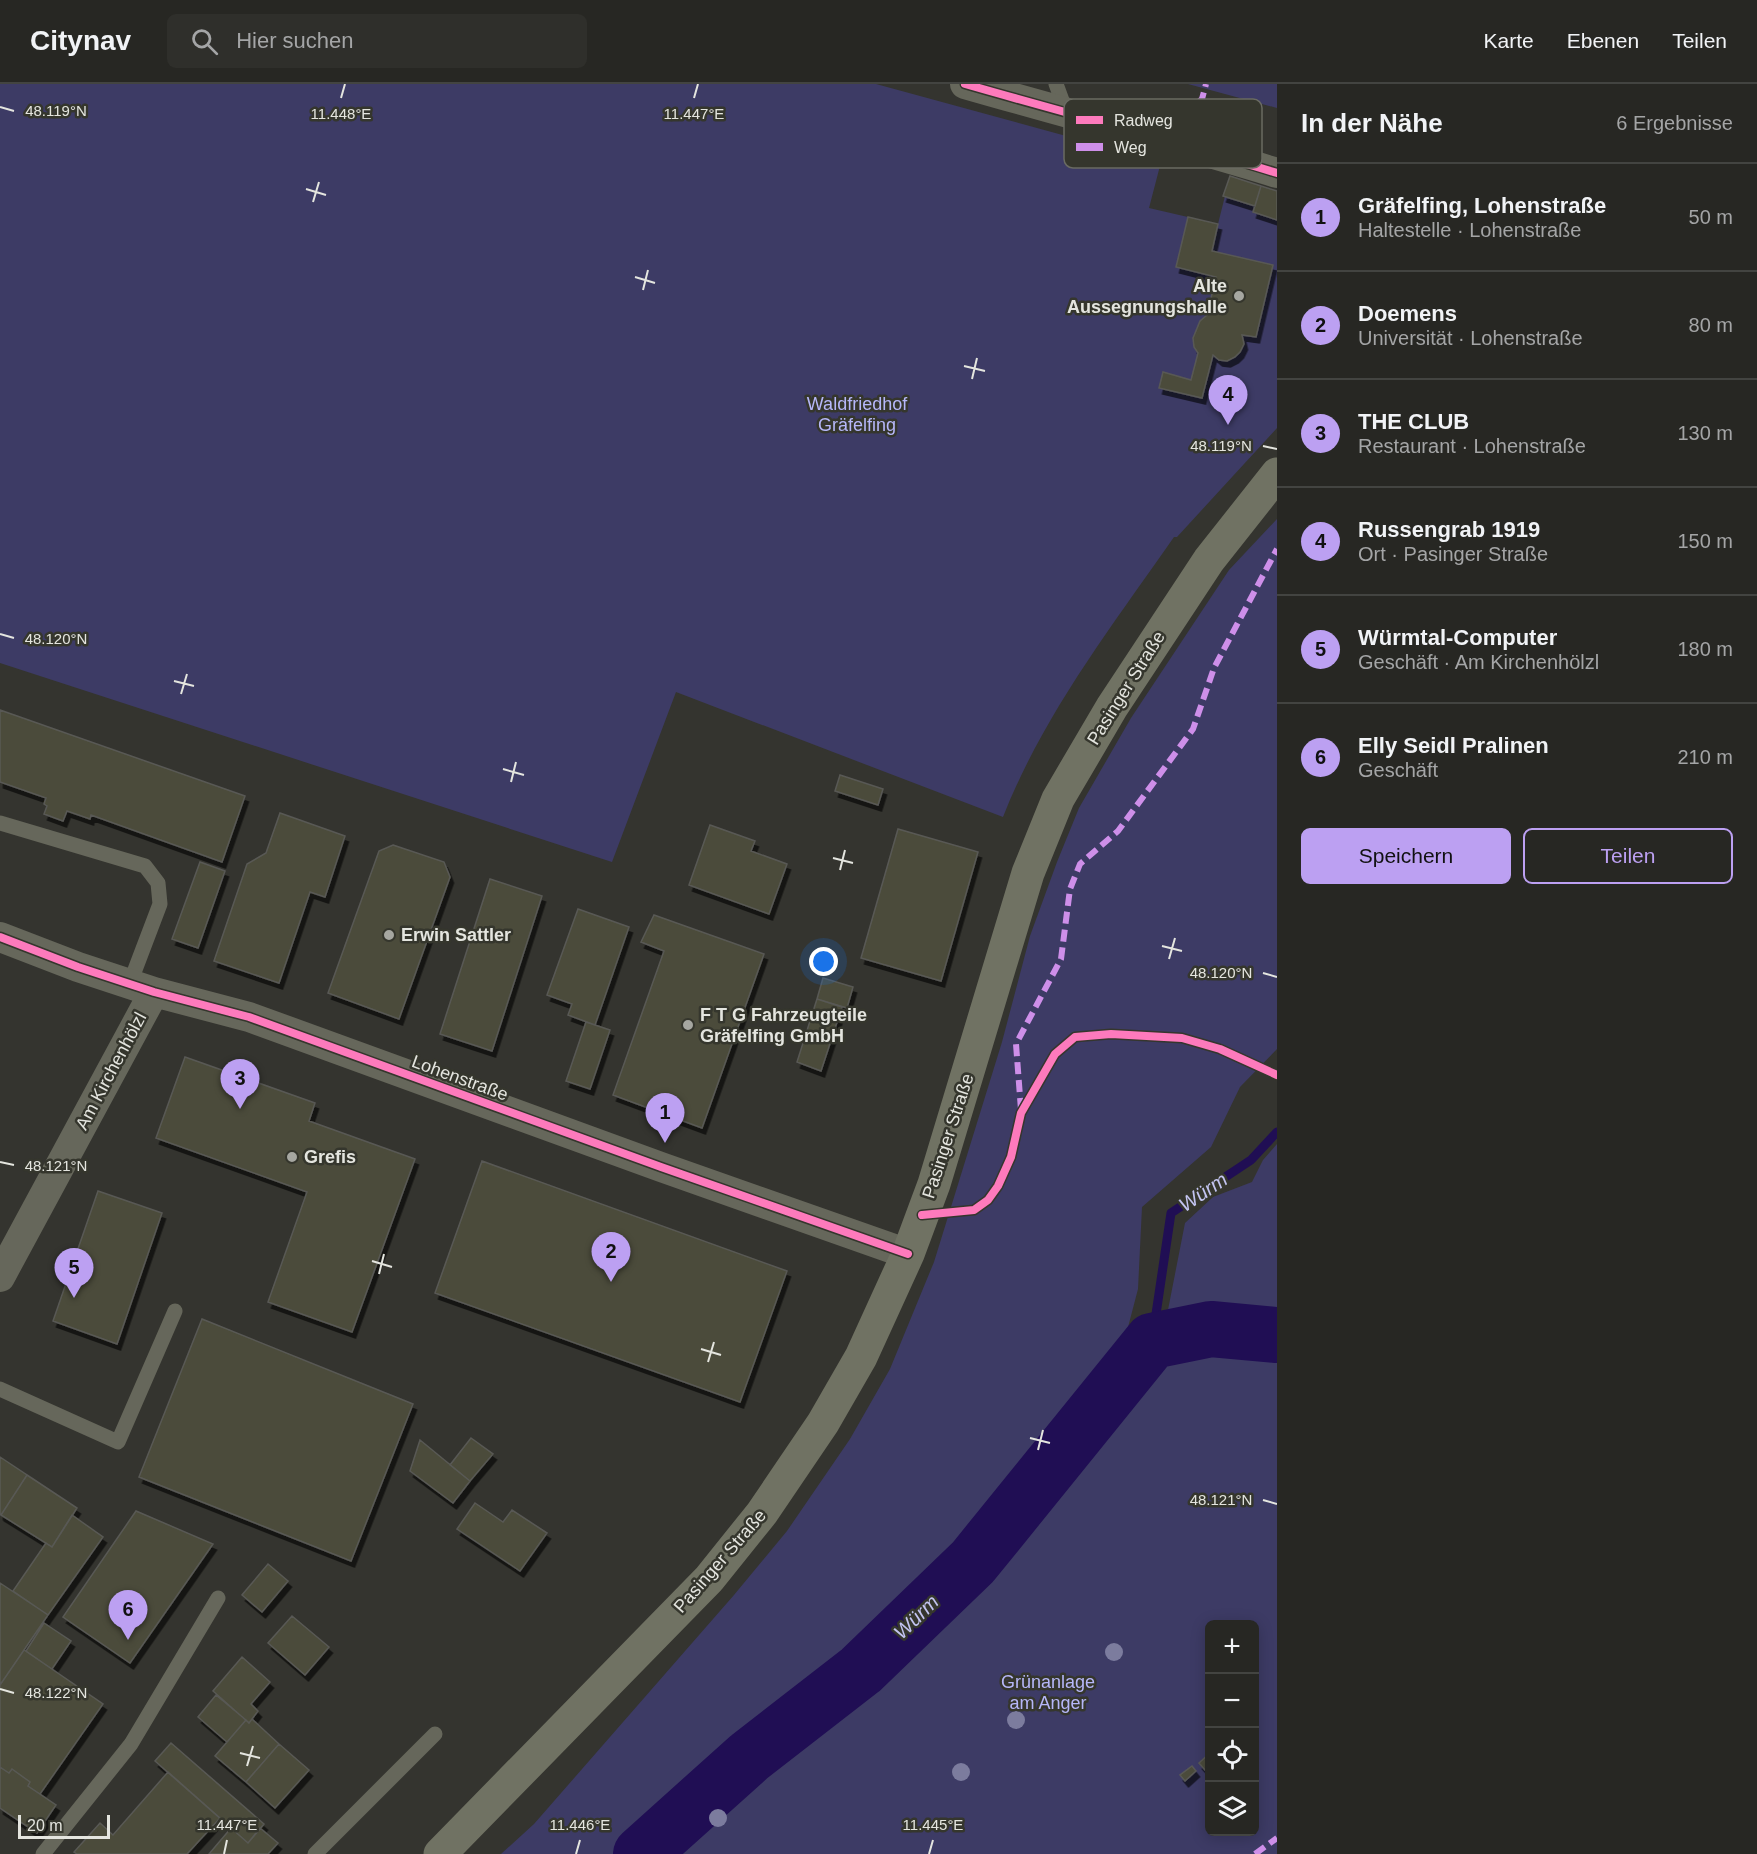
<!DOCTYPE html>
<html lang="de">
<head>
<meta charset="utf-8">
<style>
	body { margin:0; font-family:Arial,sans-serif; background:#2f2f2b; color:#f1f3f6 }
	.controls { position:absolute; right:18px; bottom:18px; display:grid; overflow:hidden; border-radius:9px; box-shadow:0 3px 15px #0003 }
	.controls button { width:54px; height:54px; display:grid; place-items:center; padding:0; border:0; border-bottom:2px solid #434441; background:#272723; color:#f1f3f6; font:30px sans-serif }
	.scale { position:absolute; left:18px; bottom:15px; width:92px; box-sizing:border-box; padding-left:6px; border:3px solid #e4e5df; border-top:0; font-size:16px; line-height:21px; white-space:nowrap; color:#e4e5df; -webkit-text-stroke:4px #35362d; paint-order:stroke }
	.you { position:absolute; left:824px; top:878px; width:21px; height:21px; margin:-15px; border:4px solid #fff; border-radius:50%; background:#1a73e8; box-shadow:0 0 0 9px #1a73e833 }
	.badge { display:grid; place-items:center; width:39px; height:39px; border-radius:50%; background:#bca0f2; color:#111; font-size:20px; font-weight:700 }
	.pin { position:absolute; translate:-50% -50px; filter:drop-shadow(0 2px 3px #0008) }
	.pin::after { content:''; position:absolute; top:32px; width:21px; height:18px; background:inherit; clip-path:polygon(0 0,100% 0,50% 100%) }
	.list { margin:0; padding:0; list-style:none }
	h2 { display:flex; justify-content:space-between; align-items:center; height:78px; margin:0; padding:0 24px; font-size:26px }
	h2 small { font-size:20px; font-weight:400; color:#a4a5a6 }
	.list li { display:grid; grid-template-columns:39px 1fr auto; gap:18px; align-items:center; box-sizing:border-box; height:108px; padding:0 24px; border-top:2px solid #434441 }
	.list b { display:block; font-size:22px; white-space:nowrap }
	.list p { margin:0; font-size:20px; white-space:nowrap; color:#a4a5a6 }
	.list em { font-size:20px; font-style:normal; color:#a4a5a6 }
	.actions { display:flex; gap:12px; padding:18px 24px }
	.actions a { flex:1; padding:14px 0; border:2px solid #bca0f2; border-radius:9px; text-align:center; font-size:21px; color:#bca0f2 }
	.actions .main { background:#bca0f2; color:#111 }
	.icon { flex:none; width:33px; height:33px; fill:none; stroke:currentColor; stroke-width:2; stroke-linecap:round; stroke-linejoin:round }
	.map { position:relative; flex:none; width:1277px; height:1770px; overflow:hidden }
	header { display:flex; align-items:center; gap:36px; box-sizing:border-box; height:84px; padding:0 30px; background:#272723; border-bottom:2px solid #434441 }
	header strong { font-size:28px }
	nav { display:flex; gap:33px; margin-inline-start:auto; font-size:21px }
	.search { width:420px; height:54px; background:#2f2f2b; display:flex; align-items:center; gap:15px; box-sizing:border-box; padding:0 21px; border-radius:9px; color:#a4a5a6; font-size:22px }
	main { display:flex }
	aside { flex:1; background:#272723 }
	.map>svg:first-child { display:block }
	.green { fill:#3d3b65; fill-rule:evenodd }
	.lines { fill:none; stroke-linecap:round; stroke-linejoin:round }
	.stream { stroke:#200e54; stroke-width:9 }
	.river { stroke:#200e54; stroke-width:56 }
	.building { fill:#4b4c3a; stroke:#595955; stroke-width:1.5; filter:url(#shadow) }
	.service { stroke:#66675b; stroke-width:15 }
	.minor { stroke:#66675b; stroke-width:30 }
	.secondary { stroke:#707263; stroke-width:33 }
	.quiet { stroke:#ce8fe9; stroke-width:6; stroke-dasharray:12 6; stroke-linecap:butt }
	.cycleway-casing { stroke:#35362d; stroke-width:11 }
	.cycleway { stroke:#fd7abc; stroke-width:8 }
	.tree { fill:#7c7c9e }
	.ticks { fill:none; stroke:#e4e5df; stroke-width:2 }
	.poi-dot { fill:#a6a7a1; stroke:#35362d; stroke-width:2 }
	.labels { text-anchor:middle; stroke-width:5; stroke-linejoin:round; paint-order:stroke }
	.poi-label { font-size:18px; font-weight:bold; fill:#e4e5df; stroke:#35362d; text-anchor:start }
	.park-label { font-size:18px; fill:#b6b7f9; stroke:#35362d }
	.street-label { font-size:18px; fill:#e4e5df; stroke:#35362d }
	.water-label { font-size:20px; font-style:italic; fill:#c3c4f1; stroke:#35362d }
	.key { fill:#35362d; stroke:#6a6b62; stroke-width:1.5 }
	.key-label { font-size:16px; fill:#e4e5df }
	.ticks-label { font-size:15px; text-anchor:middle; fill:#e4e5df; stroke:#35362d; stroke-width:5; stroke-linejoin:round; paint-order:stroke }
</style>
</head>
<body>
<header>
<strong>Citynav</strong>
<div class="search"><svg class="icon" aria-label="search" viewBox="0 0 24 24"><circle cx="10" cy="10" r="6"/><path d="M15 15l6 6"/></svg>Hier suchen</div>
<nav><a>Karte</a><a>Ebenen</a><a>Teilen</a></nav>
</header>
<main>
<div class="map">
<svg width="1277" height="1770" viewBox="0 0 1277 1770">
	<defs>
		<filter id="shadow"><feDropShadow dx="3.5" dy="6" stdDeviation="0" flood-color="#0009"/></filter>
	</defs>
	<rect width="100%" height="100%" fill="#34342f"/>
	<path class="green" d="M0,0h876l285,78 -12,46 69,16 12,-48 47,15v237l-100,109h-3c-62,89 -131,178 -171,280l-327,-125 -64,170 -612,-199z
		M1188,0h89v24z
		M1277,435v530l-37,38 -29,60 -69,60 -4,82 -17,65 -60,63 -46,59 23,32 19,-31 104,-111 6,-51 18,-92 28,-26 39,-15 11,-22 14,-16v710h-776l33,-30 200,-229 53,-64 63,-92 40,-70 44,-107 68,-220 28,-106 27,-74 22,-54 52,-90 98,-148zM1210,1540h44v208h-44z"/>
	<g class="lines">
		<path class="stream" d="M1152,1257l19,-128 80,-53 26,-28"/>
		<path class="river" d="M641,1770l108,-97 112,-87 112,-108 179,-221 59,-12 66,6"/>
	</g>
	<path class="building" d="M1230,92l31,10 -6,20 -32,-10z
		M1261,102l16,5v29l-24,-8z
		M1188,133l30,7 -6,27 61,14 -17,72 -14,-2 2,9 -4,8 -5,5 -8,4 -8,-1 -6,-5 -11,43 -43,-10 4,-16 28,8 7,-27 -4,-6 -1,-9 7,-17 7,-6 9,-38 -40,-10z
		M0,626l245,86 -23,66 -131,-47 -1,4 -23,-8 -4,10 -19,-7 3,-8 -3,-2 2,-6 -46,-16z
		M840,691l43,14 -5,16 -43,-14z
		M280,729l65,23 -20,61 -15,-5 -31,91 -65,-22 33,-97 19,-11z
		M710,741l45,16 -4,10 36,13 -18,50 -80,-29z
		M898,745l80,23 -37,129 -80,-23z
		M393,761l51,17 6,15 -51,142 -71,-26 51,-142z
		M200,778l25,9 -27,77 -26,-9z
		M490,795l52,17 -50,155 -52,-17z
		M578,825l51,18 -34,98 -27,-10 4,-11 -25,-9z
		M654,831l110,39 -62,174 -89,-33 51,-144 -23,-9z
		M823,894l30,9 -6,21 -30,-9z
		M817,915l25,8 -21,64 -24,-9z
		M586,938l24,8 -20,59 -24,-8z
		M185,973l130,46 -6,18 106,38 -63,173 -84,-30 39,-110 -151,-54z
		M482,1077l305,110 -47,131 -305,-109z
		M98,1107l64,22 -45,131 -64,-23z
		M202,1235l211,85 -62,157 -212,-84z
		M471,1354l22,16 -23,27 -20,-16z
		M420,1356l50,41 -17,22 -43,-32z
		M0,1373l27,18 -26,40 -1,-1z
		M27,1391l50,33 -25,39 -51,-32z
		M475,1419l28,19 9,-12 35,23 -27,38 -63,-42z
		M136,1427l77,33 -83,119 -67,-46z
		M72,1431l31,22 -55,78 -35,-24 33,-48 6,4z
		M268,1480l20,17 -26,31 -20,-17z
		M0,1499l48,32 -48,70z
		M292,1532l37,31 -24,28 -37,-32z
		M44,1539l27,18 -19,28 -26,-18z
		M24,1566l79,54 -63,90 -12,-8 2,-4 -18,-13 -3,4 -9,-6v-82z
		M242,1573l28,25 -19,22 7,7 -9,12 -36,-32z
		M216,1611l30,25 -19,22 -29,-25z
		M252,1635l27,25 -33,38 -31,-26 31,-36 3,3z
		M171,1659l93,81 -16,19 -93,-82z
		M279,1660l30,26 -34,38 -29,-26z
		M1210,1669v13l-5,4 -6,-7z
		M1192,1682l4,5 -11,10 -5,-6z
		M0,1683l9,6 3,-4 18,13 -2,4 28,19 -19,28 -37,-25z
		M168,1688l52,46 -33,36h-110l-3,-2 26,-29 13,12z
		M231,1744l17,15 12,-15 18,15 -10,11h-59z"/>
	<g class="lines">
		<path class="service" d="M1056,0l11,30
			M0,739l145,43 13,17 2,21 -30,79
			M0,1305l118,53 57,-131
			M43,1770l88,-110 87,-146
			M315,1770l120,-120"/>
		<path class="minor" d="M965,0c104,30 209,57 312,89
			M0,853l78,30 76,25 95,25 412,150 247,87
			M0,1193l154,-285"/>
		<path class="secondary" d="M440,1770l269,-275 53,-66 61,-90 38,-66 47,-103 26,-70 94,-311 30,-74 54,-92 97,-147 68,-86"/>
		<path class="quiet" d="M1170,41l32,-26 4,-15
			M1021,1026l-5,-66 45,-85 9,-70 10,-25 38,-33 75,-102 21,-61 63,-119
			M1255,1770l22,-16"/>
		<defs>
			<path id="cycleway" d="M965,0c104,30 209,57 312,89
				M0,853l78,30 76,25 95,25 412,150 247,87
				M922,1131l52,-5 14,-10 10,-14 13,-29 10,-44 34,-59 20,-17 36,-3 71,4 38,11 57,26"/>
		</defs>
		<use href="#cycleway" class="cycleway-casing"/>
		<use href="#cycleway" class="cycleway"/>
	</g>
	<g class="tree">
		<circle cx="1114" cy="1568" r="9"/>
		<circle cx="1016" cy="1636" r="9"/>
		<circle cx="961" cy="1688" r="9"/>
		<circle cx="718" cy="1734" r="9"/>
	</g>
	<path class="ticks" d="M341,14l4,-14M694,14l4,-14M0,23l14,4M306,105l20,6M313,118l6,-20M635,193l20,6M643,206l5,-20M964,282l21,5M972,295l5,-21M1263,362l14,3M0,550l14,4M174,597l20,5M181,610l6,-20M503,685l21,6M511,698l5,-20M833,774l20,5M840,786l5,-20M1162,862l20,5M1169,875l6,-21M1263,889l14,4M0,1078l14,3M372,1177l20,6M379,1190l5,-20M701,1265l20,6M708,1278l6,-20M1030,1354l20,5M1038,1366l5,-20M1263,1416l14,4M0,1605l14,4M240,1669l20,5M247,1682l6,-20M224,1770l3,-14M576,1770l4,-14M929,1770l4,-14"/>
	<g class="poi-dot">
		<circle cx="1239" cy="212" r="6"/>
		<circle cx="389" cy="851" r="6"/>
		<circle cx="688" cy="941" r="6"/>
		<circle cx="292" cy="1073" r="6"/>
	</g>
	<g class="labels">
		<g class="poi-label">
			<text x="1227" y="208" text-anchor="end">Alte<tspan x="1227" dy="21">Aussegnungshalle</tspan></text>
			<text x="401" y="857">Erwin Sattler</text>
			<text x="700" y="937">F T G Fahrzeugteile<tspan x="700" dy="21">Gräfelfing GmbH</tspan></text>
			<text x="304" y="1079">Grefis</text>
		</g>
		<g class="park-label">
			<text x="857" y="326">Waldfriedhof<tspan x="857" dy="21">Gräfelfing</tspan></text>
			<text x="1048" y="1604">Grünanlage<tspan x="1048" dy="21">am Anger</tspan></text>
		</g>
		<g class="street-label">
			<text transform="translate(1126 604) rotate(-58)" y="6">Pasinger Straße</text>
			<text transform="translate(111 987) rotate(-62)" y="6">Am Kirchenhölzl</text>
			<text transform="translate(460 994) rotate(20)" y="6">Lohenstraße</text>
			<text transform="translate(948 1052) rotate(-72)" y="6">Pasinger Straße</text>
			<text transform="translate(720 1477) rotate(-49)" y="6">Pasinger Straße</text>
		</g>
		<g class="water-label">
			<text transform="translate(1203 1108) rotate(-34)" y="7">Würm</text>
			<text transform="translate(916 1533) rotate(-44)" y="7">Würm</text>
		</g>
	</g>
	<rect x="1064" y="15" width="198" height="69" rx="9" class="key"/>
	<rect x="1076" y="32" width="27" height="8" fill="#fd7abc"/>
	<rect x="1076" y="59" width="27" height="8" fill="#ce8fe9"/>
	<g class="key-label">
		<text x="1114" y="42">Radweg</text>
		<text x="1114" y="69">Weg</text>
	</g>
	<g class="ticks-label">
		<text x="56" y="32">48.119°N</text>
		<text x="341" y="35">11.448°E</text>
		<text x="694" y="35">11.447°E</text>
		<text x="1221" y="367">48.119°N</text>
		<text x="56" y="560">48.120°N</text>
		<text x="1221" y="894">48.120°N</text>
		<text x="56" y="1087">48.121°N</text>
		<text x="1221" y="1421">48.121°N</text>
		<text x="56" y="1614">48.122°N</text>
		<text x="227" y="1746">11.447°E</text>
		<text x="580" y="1746">11.446°E</text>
		<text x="933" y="1746">11.445°E</text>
	</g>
</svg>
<div class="controls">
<button>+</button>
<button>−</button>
<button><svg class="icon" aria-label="locate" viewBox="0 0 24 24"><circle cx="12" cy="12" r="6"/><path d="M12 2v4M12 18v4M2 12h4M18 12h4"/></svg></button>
<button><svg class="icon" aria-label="layers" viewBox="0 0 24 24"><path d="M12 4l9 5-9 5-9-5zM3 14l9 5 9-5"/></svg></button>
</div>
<div class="scale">20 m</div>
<div class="you"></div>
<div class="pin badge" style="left:665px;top:1059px">1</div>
<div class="pin badge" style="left:611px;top:1198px">2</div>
<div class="pin badge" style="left:240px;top:1025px">3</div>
<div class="pin badge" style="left:1228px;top:341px">4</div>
<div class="pin badge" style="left:74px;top:1214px">5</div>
<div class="pin badge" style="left:128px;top:1556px">6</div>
</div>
<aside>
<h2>In der Nähe<small>6 Ergebnisse</small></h2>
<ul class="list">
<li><span class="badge">1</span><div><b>Gräfelfing, Lohenstraße</b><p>Haltestelle · Lohenstraße</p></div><em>50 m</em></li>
<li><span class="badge">2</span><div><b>Doemens</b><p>Universität · Lohenstraße</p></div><em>80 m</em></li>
<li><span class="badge">3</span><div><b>THE CLUB</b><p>Restaurant · Lohenstraße</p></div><em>130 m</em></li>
<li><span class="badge">4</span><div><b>Russengrab 1919</b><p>Ort · Pasinger Straße</p></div><em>150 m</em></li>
<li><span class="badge">5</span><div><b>Würmtal-Computer</b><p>Geschäft · Am Kirchenhölzl</p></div><em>180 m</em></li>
<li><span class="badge">6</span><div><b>Elly Seidl Pralinen</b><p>Geschäft</p></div><em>210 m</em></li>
</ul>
<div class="actions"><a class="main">Speichern</a><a>Teilen</a></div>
</aside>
</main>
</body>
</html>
